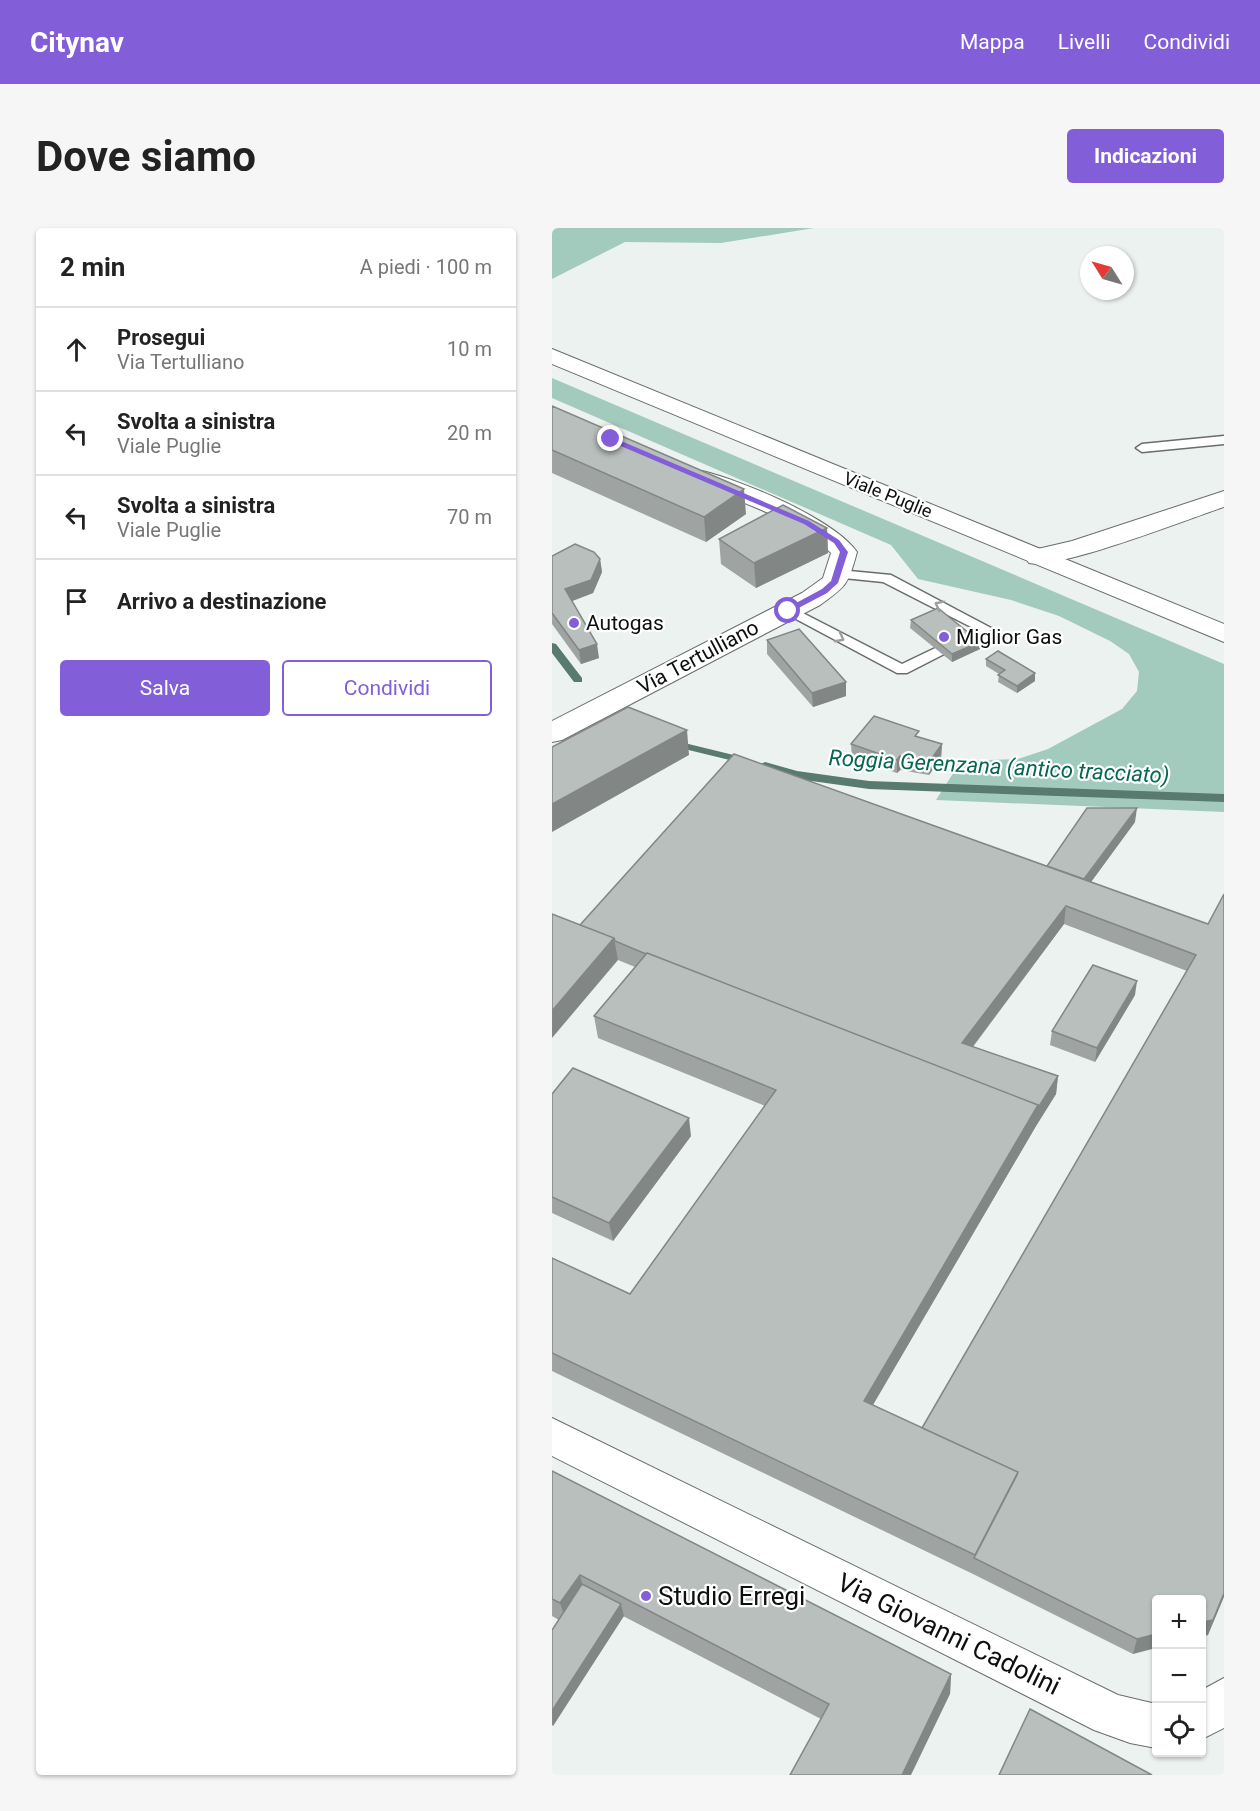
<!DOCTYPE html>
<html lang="it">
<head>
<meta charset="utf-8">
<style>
	body { margin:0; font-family:Roboto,sans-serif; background:#f6f6f6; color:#222 }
	.controls { position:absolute; right:18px; bottom:18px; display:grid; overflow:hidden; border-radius:6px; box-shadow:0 2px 4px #0004 }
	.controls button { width:54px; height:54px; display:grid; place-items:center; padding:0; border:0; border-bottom:2px solid #e0e0e0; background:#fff; color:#222; font:30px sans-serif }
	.compass { position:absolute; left:528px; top:18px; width:54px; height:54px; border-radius:50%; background:#fff; box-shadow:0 2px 4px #0004; rotate:307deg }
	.stop { position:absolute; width:18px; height:18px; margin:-14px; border:4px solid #835ed9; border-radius:50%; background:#fff }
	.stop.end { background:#835ed9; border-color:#fff; box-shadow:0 2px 6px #0008 }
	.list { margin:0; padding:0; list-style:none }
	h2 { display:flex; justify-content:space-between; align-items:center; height:78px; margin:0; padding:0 24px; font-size:26px }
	h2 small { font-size:20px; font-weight:400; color:#767676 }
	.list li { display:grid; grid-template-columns:39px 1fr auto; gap:18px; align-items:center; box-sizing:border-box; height:84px; padding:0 24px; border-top:2px solid #e0e0e0 }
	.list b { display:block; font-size:22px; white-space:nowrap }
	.list p { margin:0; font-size:20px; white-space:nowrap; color:#767676 }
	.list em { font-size:20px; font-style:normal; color:#767676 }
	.actions { display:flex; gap:12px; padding:18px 24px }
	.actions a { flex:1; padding:14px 0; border:2px solid #835ed9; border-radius:6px; text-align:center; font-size:21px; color:#835ed9 }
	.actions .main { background:#835ed9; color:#fff }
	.icon { flex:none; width:33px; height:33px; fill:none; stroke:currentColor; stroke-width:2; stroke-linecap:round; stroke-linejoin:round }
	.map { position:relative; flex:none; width:672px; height:1547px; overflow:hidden; border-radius:6px }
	header { display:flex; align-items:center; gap:36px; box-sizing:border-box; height:84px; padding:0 30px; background:#835ed9; color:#fff }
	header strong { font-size:28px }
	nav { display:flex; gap:33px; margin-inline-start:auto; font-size:21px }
	.intro { display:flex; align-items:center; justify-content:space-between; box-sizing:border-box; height:144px; padding:0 36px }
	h1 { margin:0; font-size:42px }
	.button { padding:15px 27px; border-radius:6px; background:#835ed9; color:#fff; font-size:21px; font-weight:700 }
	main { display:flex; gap:36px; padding:0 36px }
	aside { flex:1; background:#fff; border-radius:6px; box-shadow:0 2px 4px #0004 }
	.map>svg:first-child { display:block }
	.green { fill:#a2cbbd }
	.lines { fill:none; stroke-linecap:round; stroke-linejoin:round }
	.stream { fill:#587a6f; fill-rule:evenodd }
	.service-casing { stroke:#686d6b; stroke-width:3 }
	.minor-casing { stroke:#686d6b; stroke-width:2 }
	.secondary-casing { stroke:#686d6b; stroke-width:2 }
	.service { fill:#fff; fill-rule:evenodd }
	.minor { fill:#fff; fill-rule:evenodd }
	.secondary { fill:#fff; fill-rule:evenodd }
	.wall { fill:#9fa4a3; fill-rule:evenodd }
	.shaded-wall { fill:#828684 }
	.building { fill:#b9bfbd; stroke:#828684; stroke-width:1.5 }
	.oneway { stroke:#9e9f9f }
	.route { fill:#835ed9 }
	.poi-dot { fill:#835ed9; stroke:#fff; stroke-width:2 }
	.labels { text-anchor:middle; stroke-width:4.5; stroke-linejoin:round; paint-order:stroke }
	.far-street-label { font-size:18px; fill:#0d0f0e; stroke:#fff }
	.poi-label { font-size:21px; fill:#0d0f0e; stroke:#fff; text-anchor:start }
	.street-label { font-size:21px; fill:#0d0f0e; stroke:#fff }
	.water-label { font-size:22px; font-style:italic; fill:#056651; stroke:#fff }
	.near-poi-label { font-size:26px; fill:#0d0f0e; stroke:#fff; text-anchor:start }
	.near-street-label { font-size:26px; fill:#0d0f0e; stroke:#fff }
</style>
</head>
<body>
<header>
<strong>Citynav</strong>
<nav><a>Mappa</a><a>Livelli</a><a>Condividi</a></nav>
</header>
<div class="intro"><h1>Dove siamo</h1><a class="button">Indicazioni</a></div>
<main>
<aside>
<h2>2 min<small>A piedi · 100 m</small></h2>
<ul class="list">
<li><svg class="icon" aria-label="ahead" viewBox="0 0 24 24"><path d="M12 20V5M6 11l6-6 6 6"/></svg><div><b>Prosegui</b><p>Via Tertulliano</p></div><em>10 m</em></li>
<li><svg class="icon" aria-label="left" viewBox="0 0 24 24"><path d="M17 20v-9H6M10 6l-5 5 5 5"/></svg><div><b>Svolta a sinistra</b><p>Viale Puglie</p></div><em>20 m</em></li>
<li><svg class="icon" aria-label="left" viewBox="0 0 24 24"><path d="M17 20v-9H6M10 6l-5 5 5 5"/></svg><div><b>Svolta a sinistra</b><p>Viale Puglie</p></div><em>70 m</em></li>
<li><svg class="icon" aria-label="arrive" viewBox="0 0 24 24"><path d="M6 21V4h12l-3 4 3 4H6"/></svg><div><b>Arrivo a destinazione</b></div></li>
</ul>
<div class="actions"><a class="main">Salva</a><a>Condividi</a></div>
</aside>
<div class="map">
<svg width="672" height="1547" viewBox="0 0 672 1547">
	<rect width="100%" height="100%" fill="#ecf2f0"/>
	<path class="green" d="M0,0h262l-93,15 -96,-1 -73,37z
		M0,150l672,286v148l-288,-12 25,-39 57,-2 30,-10 74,-40 15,-18 2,-19 -10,-18 -19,-13 -51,-25 -48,-16 -93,-21 -27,-34 -339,-147z"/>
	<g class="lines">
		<path class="stream" d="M0,415l4,1 26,34v4h-8l-22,-29z
			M120,512l74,18 5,3 -5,3 -78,-19 -1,-2z
			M213,534l32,9 72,10 355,13v8l-355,-13 -72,-10 -36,-11 -1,-2 1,-2z"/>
		<defs>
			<path id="service" d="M672,208v8l-82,8 -6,-4 6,-4z
				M287,342l52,5 102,54 -86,44h-10l-116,-62 2,-3h10l109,56 73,-35 -92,-47 -49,-5 -2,-3 2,-3z"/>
			<path id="minor" d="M150,243c39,9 132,48 155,81 -9,32 -9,33 -37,53l-258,135 -10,2v-21l250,-128 21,-15 8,-25c-33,-34 -94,-52 -138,-70l-3,-5 3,-5z
				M672,263v16c-36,12 -165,63 -195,56l-4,-6 4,-6 43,-10z
				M0,1190l566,277 38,9v44l-26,-5 -36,-13 -542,-274z
				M672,1450v50l-22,11v-49z"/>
			<path id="secondary" d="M0,121l672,275v18l-672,-278z"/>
		</defs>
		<use href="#service" class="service-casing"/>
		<use href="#minor" class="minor-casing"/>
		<use href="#secondary" class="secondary-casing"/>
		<use href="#service" class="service"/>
		<use href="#minor" class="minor"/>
		<use href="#secondary" class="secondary"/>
	</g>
	<path class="wall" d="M0,178l194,108 -40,28 -154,-69z
		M275,300l1,25 -72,35 -35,-24 -2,-25z
		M0,328l48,3 2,13 -9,21 -21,8 27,57 -18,6 -29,-40z
		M359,392l69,29 -28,13 -42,-34z
		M215,412l79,42v14l-33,11 -46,-53z
		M434,431l49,14v8l-18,12 -19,-11 1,-8 -13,-8z
		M367,509l23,7 -1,14 -12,17 -29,-5 -3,3 -45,-15 -1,-14z
		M583,594l-44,60 117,42v711l-6,1v-37l-69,55 -160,-80 -421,-203v-113l78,36 135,-188 -167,-68 -4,-22 41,-49 -17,-7 -38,-35 467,-59zM512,696l123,47 -265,457 -49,-23 163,-279 20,-32 2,-18 -85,-29z
		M583,767l-40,67 -45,-17 2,-14z
		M0,866l139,42 -78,105 -61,-28z
		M0,1243l399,203 -1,20 -129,25 -198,-103 -70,110 -1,-1v-95l7,-10 -7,-4z"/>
	<path class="shaded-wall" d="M192,261l2,25 -40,28 -2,-25z
		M275,300l1,25 -72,35 -2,-25z
		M48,331l2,13 -9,21 -26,10 -2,-14z
		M428,414v7l-28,13v-8z
		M45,416l2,14 -18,6 -2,-14z
		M483,445v8l-18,12v-7z
		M294,454v14l-33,11 -1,-14z
		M135,502l2,25 -137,77v-28z
		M390,516l-1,14 -12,17v-13z
		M348,528v14l-3,3v-13z
		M585,580l-2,14 -55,75 2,-14z
		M514,678l-2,18 -103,138 1,-19z
		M62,710l4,22 -66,78v-27z
		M585,753l-2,14 -40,67 2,-14z
		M506,848l-2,18 -20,32 -172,294v-19l174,-296z
		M137,890l2,18 -78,105 -4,-18z
		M466,1244l-2,19 -42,67 1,-3z
		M28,1347l5,21 -18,28 -7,-21z
		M672,1365v4l-16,38 -6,1v-14z
		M69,1376l3,12 -71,110 -1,-3v-12z
		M604,1406v14l-23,6 4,-15z
		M399,1446l-1,20 -39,81h-9z"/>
	<path class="building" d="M0,178l192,83 -40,28 -152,-67z
		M231,277l44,23 -73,35 -35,-24z
		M23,316l19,8 6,7 -9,21 -26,9 32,55 -18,6 -27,-37v-57z
		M386,380l42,34 -28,12 -41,-34z
		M247,401l47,53 -34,11 -45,-53z
		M446,423l37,22 -18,13 -19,-11 7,-5 -19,-11z
		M76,479l59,23 -135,74v-57z
		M322,488l45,15 -4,5 27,8 -13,18 -29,-6 -3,4 -46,-16z
		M182,526l474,170 16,-30v699l-11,27 -11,2v-23h-46v35l-19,5 -163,-81 43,-83 1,-3 -96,-44 274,-473 -130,-49 -104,137 96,33 -20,32v-3l-391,-152 -1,1 -31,-13 -1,-3 -34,-13z
		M535,580h50l-53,71 -37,-13z
		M0,686l62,24 -62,73z
		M95,725l391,152 -174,296 154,71 -43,83 -423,-202v-95l78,36 146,-204 -182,-74z
		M541,737l44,16 -40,67 -45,-17z
		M21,840l116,50 -80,105 -57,-26v-103z
		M0,1243l399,203 -49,101h-112l39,-71 -249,-129 -20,28 -8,-4z
		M30,1356l39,20 -69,107v-81z
		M478,1481l122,66h-153z"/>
	<defs><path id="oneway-chevron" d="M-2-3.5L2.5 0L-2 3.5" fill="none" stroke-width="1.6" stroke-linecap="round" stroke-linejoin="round" transform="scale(1.5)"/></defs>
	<g class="oneway">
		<use href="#oneway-chevron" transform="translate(387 377) rotate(-153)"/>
		<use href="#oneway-chevron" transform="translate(288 410) rotate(28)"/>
	</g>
	<path class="route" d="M57,210h5l195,83 30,19 9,12 -10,31 -11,10 -36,19h-6v-3l37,-20 9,-8 9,-29 -6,-9 -30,-19 -195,-83z"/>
	<g class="poi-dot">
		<circle cx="22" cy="395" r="6"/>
		<circle cx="392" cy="409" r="6"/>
		<circle cx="94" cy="1368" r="6"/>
	</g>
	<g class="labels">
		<g class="far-street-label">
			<text transform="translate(336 267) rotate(22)" y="6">Viale Puglie</text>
		</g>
		<g class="poi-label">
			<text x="34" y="402">Autogas</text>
			<text x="404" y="416">Miglior Gas</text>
		</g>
		<g class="street-label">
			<text transform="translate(146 429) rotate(-28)" y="7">Via Tertulliano</text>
		</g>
		<g class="water-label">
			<text transform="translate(447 538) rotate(3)" y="8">Roggia Gerenzana (antico tracciato)</text>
		</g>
		<g class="near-poi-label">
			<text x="106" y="1377">Studio Erregi</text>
		</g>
		<g class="near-street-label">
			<text transform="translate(397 1406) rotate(26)" y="9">Via Giovanni Cadolini</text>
		</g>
	</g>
</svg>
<div class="controls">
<button>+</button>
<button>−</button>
<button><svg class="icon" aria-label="locate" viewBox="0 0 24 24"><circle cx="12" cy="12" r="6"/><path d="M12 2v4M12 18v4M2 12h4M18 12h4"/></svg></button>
</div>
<svg class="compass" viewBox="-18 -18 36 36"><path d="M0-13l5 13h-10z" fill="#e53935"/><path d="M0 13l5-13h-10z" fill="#767676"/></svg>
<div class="stop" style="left:236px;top:383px"></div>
<div class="stop end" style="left:59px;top:211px"></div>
</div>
</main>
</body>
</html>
